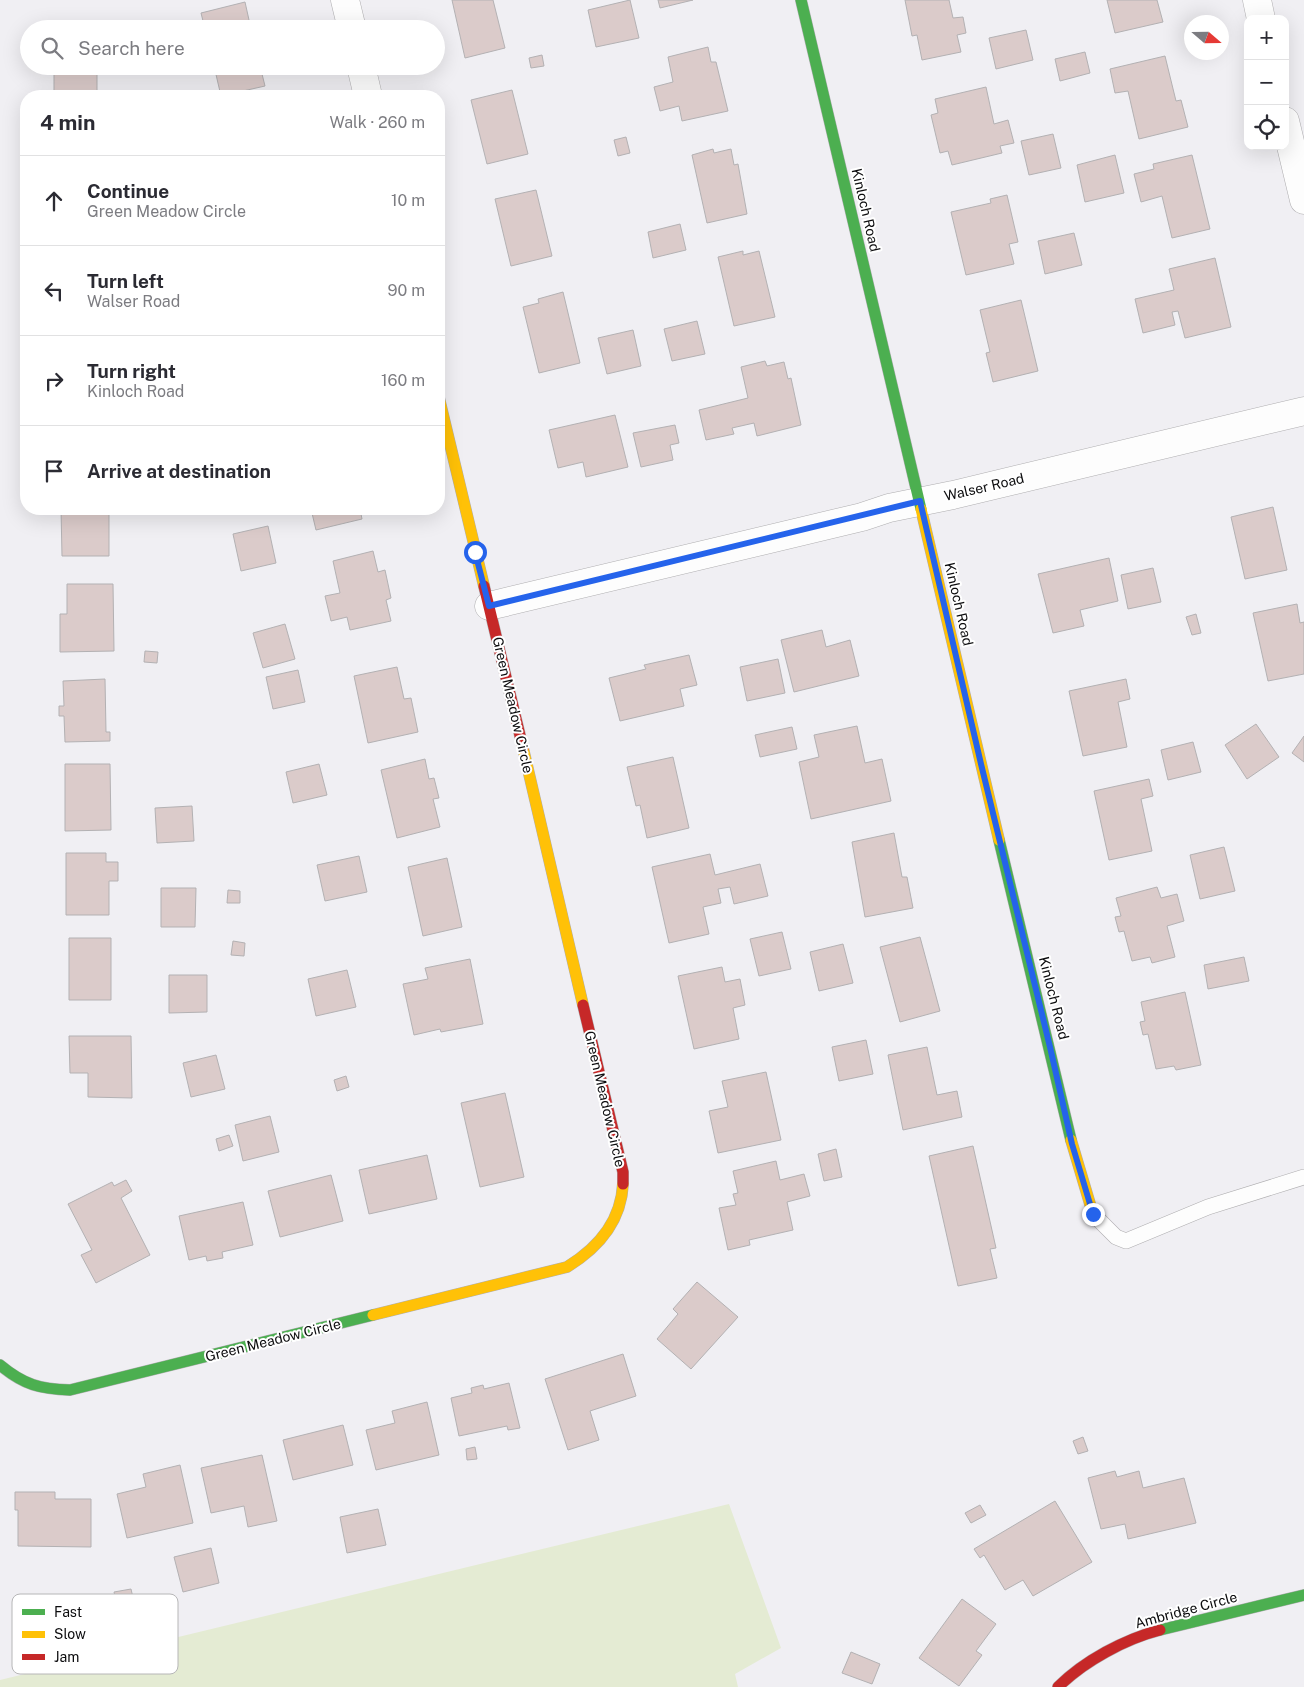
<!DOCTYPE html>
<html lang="en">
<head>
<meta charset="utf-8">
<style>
	body { margin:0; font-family:"Public Sans",sans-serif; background:#f2f2f3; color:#2b2b33 }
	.controls { position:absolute; right:15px; top:15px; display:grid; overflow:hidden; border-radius:10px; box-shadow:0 5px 20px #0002 }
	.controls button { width:45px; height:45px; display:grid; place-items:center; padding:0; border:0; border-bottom:1px solid #e1e1e2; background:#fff; color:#2b2b33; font:25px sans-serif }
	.compass { position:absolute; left:1184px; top:15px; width:45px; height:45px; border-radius:50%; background:#fff; box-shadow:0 5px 20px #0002; rotate:110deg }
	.stop { position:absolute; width:15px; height:15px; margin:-11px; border:4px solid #2563eb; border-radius:50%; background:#fff }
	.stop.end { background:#2563eb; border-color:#fff; box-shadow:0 1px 5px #0008 }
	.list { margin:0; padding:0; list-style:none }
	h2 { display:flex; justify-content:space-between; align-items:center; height:65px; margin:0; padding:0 20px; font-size:21px }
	h2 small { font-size:16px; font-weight:400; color:#7c7c81 }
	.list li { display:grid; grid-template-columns:32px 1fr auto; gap:15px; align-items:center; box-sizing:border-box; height:90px; padding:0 20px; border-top:1px solid #e1e1e2 }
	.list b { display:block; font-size:19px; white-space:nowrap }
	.list p { margin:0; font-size:16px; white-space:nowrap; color:#7c7c81 }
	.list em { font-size:16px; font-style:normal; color:#7c7c81 }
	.icon { flex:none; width:28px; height:28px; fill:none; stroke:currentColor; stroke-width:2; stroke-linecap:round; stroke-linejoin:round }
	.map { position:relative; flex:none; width:1304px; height:1687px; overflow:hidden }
	.search { position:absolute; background:#fff; box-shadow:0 5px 20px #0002; left:20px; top:20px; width:425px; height:55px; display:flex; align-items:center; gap:12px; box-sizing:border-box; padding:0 18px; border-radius:28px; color:#7c7c81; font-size:19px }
	.panel { position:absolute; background:#fff; box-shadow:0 5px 20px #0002; left:20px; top:90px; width:425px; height:425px; border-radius:20px }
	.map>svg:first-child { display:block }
	.green { fill:#e4ebd3 }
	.building { fill:#dbcbca; stroke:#b3b1b3 }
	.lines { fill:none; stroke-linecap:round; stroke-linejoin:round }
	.lane-casing { stroke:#afaeb0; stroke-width:16 }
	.street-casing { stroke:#afaeb0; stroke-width:29 }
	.fast-casing { stroke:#afaeb0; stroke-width:12 }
	.slow-casing { stroke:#afaeb0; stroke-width:12 }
	.jam-casing { stroke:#afaeb0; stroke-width:12 }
	.lane { stroke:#fdfdfd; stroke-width:15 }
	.street { stroke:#fdfdfd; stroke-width:28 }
	.fast { stroke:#4caf50; stroke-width:11 }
	.slow { stroke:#ffc107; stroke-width:11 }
	.jam { stroke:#c62828; stroke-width:11 }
	.route { stroke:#2563eb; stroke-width:6 }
	.labels { text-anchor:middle; stroke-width:4; stroke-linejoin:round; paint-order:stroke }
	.street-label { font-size:14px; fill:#0c0c0e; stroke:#fff }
	.key { fill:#fff; stroke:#b6b6b7; stroke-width:1 }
	.key-label { font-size:14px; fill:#0c0c0e }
</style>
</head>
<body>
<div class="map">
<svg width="1304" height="1687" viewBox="0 0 1304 1687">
	<rect width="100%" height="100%" fill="#f0eff3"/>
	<path class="green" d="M729,1504l52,144 -46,26 3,13h-738v-7z"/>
	<path class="building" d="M452,0h41l12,48 -40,10z
		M630,0l9,38 -43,9 -8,-37z
		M658,0h35l-33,8z
		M905,0h44l4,18 10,-1 3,16 -9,2 4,17 -39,8 -5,-25 -5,1z
		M1107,0h50l6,22 -48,11z
		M245,2l6,27h-46l-4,-16z
		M1026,30l7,30 -37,9 -7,-31z
		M708,47l3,15h5l12,49 -46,10 -3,-15 -19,5 -6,-24 19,-5 -5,-25z
		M1085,52l5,21 -30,8 -5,-22z
		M542,55l2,11 -13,2 -2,-10z
		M1165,56l11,45 5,-1 7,27 -49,12 -11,-48 -13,2 -5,-24z
		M54,66h43v30h-43z
		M214,66h46l5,20 -44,10z
		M986,87l8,37 14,-4 6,23 -14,3 2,7 -50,12 -4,-14 -8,2 -9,-38 7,-2 -3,-14z
		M512,90l16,64 -41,10 -16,-64z
		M1053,134l8,34 -32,7 -8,-34z
		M626,137l4,16 -12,3 -4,-16z
		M713,149l1,4 17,-4 3,16 4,-1 9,50 -40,9 -15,-68z
		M1115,155l9,38 -39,9 -8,-37z
		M1192,155l18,74 -38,9 -10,-42 -21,6 -7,-28 20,-5 -1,-5z
		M536,190l16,66 -41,10 -16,-67z
		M1007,195l11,47 -9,2 5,20 -48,11 -15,-63 40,-9 -1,-4z
		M680,224l6,26 -33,8 -5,-26z
		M1074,233l8,32 -37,9 -7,-33z
		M743,251v4l16,-4 16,66 -41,9 -16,-69z
		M1215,258l16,69 -46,11 -7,-27 -6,1 3,13 -32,8 -8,-34 39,-9 -5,-21z
		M563,292l17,71 -41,10 -16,-66 16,-4 -1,-4z
		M1021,300l17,71 -45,11 -7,-29 4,-1 -10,-42z
		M697,321l8,33 -33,7 -8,-32z
		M633,330l8,36 -34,8 -9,-36z
		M765,361l2,5 17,-4 4,17 3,-1 10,47 -44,11 -3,-13 -22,5 2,6 -28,6 -7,-30 49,-12 -7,-31z
		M615,415l13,52 -42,10 -3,-15 -25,6 -9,-38z
		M675,425l4,18 -9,2 3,15 -32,7 -8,-34z
		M1273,507l14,63 -42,9 -14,-62z
		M61,509h48v47h-47z
		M311,509h49l2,10 -46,11z
		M268,526l8,37 -35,8 -8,-37z
		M373,551l5,21 7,-2 6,28 -5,2 5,21 -41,9 -3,-13 -16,4 -6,-25 15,-3 -7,-32z
		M1109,558l9,43 -38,9 4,16 -31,7 -15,-59z
		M1153,568l8,34 -33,7 -7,-34z
		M67,584h46l1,67 -54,1v-38h7z
		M1297,604l3,19 4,-1v52l-36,7 -15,-68z
		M1196,614l5,19 -9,2 -6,-18z
		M285,624l10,35 -32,9 -10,-35z
		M822,630l4,17 24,-7 9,36 -65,16 -13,-52z
		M145,651l13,1 -1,11 -13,-1z
		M689,655l8,30 -17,4 4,17 -64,15 -11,-43 37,-9 -2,-4z
		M778,659l7,34 -38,8 -7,-34z
		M397,667l7,32 7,-1 7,34 -50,11 -14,-67z
		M298,670l7,32 -32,7 -7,-32z
		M105,679l1,53h4v9l-45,1 -1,-26h-5v-10h5l-1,-25z
		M1126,679l4,20 -12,3 9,45 -44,9 -14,-65z
		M1256,724l23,33 -32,22 -22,-34z
		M857,726l8,37 17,-4 9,42 -80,18 -12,-57 20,-5 -5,-22z
		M792,727l5,22 -37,8 -5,-22z
		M1304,736v26l-12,-9z
		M1193,742l8,30 -33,8 -7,-30z
		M673,757l16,71 -42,10 -7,-33 -4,1 -9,-39z
		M425,759l4,20 5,-1 5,20 -6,1 7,28 -43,11 -16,-68z
		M65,764h45l1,66 -46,1z
		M319,764l8,31 -34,8 -7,-31z
		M1149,779l4,17 -12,3 11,52 -43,9 -15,-69z
		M192,806l2,35 -37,2 -2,-35z
		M894,833l8,44h5l6,31 -48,9 -13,-75z
		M1224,847l11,44 -35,8 -10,-44z
		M66,853h40v9h12v19h-9v34h-43z
		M710,854l5,21 45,-11 8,32 -34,8 -4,-17 -12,2 3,14 -18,4 6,27 -40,9 -17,-76z
		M359,856l8,36 -42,9 -8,-36z
		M447,858l15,69 -39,9 -15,-69z
		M1157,887l4,11 16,-4 7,27 -17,5 8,31 -23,6 -2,-6 -18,4 -8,-30 -5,1 -4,-15 6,-1 -5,-18z
		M161,888h35l-1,39h-34z
		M228,890l12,1v12h-13z
		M782,932l9,37 -32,7 -9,-37z
		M920,937l20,74 -40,11 -20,-75z
		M69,938h42v62h-42z
		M233,941l12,2 -1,13 -13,-1z
		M843,944l10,39 -34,8 -9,-39z
		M1244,957l5,24 -41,8 -4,-24z
		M470,959l13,65 -42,8 -1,-3 -26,6 -11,-51 25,-5 -3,-11z
		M722,967l3,15 15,-3 5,26 -12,3 6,31 -45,10 -16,-73z
		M347,970l9,37 -40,9 -8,-37z
		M169,975h38v37l-38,1z
		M1185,992l16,73 -25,5 -2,-4 -18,3 -8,-35 -5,1 -3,-13 5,-1 -4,-19z
		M69,1036h62l1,62 -44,-1v-24h-18z
		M866,1040l7,34 -34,7 -7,-34z
		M927,1047l10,48 20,-4 5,26 -59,13 -15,-75z
		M216,1055l9,34 -34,8 -8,-34z
		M766,1072l15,68 -63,13 -9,-42 19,-4 -6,-26z
		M346,1076l3,11 -12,4 -3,-11z
		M505,1093l19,84 -44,10 -19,-84z
		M270,1116l9,36 -36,9 -8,-36z
		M229,1135l4,11 -14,5 -3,-12z
		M973,1146l23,102 -6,1 7,29 -39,8 -29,-130z
		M836,1149l6,28 -18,4 -6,-27z
		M427,1155l10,44 -68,15 -10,-44z
		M776,1161l4,19 24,-6 6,22 -23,6 6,28 -44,10 1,5 -22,5 -9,-42 17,-3 -3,-11 5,-1 -5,-22z
		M331,1175l12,46 -63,16 -12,-46z
		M126,1180l6,11 -11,7 29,57 -54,28 -15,-28 11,-5 -24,-46 44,-22 2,4z
		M243,1202l10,43 -31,7 1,6 -16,3 -1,-5 -17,4 -10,-44z
		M697,1282l41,35 -47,52 -34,-30 21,-25 -5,-5z
		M623,1354l13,42 -46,15 9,29 -31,10 -23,-71z
		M509,1383l11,45 -12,2 -1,-4 -48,10 -8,-38 21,-5 -1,-5 12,-3 1,4z
		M427,1402l12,53 -63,15 -10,-40 29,-7 -3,-12z
		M343,1425l10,40 -60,15 -10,-40z
		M1083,1437l5,14 -10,3 -5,-13z
		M475,1447l2,12 -10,1 -1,-11z
		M262,1455l15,66 -29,6 -4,-21 -33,7 -10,-45z
		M180,1465l13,58 -66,15 -10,-44 29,-7 -3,-13z
		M1115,1471l2,6 22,-6 4,17 41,-10 12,45 -68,16 -3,-15 -24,5 -13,-51z
		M15,1492h40v7h36v48l-73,-1v-36h-3z
		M1055,1501l37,61 -59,34 -10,-16 -18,10 -21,-35 -4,3 -6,-9z
		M980,1505l6,10 -15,8 -6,-10z
		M378,1509l8,36 -39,8 -7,-36z
		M211,1548l8,35 -36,9 -9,-35z
		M131,1589l3,13 -17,3 -3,-13z
		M962,1599l34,25 -20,27 6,4 -23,31 -40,-28z
		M851,1652l29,12 -8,20 -30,-11z"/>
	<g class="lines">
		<defs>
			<path id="lane" d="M1093,1214l23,23 10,4 82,-34 96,-30"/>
			<path id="street" d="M345,0l7,29
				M1257,0l4,19
				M361,66l7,30
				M1285,121l19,79
				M489,606l373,-89 27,-9 64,-13 351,-84"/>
			<path id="fast" d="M801,0l120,509
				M999,840l72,300
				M0,1365c24,20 40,24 70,25l303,-75
				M1160,1630l144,-35"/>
			<path id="slow" d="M439,398l45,188
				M921,509l78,331
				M523,748l60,257
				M1071,1140l22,74
				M373,1315l194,-48c31,-19 54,-45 56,-83"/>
			<path id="jam" d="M484,586l39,162
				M583,1005l40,167v12
				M1058,1687c26,-26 67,-48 102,-57"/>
		</defs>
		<use href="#lane" class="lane-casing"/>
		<use href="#street" class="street-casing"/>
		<use href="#fast" class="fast-casing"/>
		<use href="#slow" class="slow-casing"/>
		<use href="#jam" class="jam-casing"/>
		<use href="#lane" class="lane"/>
		<use href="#street" class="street"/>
		<use href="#fast" class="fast"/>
		<use href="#slow" class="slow"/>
		<use href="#jam" class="jam"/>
	</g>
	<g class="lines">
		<path class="route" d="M475,552l14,54 431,-105 61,263 69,283 22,97 21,70"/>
	</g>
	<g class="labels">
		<g class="street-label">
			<text transform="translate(866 210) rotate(77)" y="5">Kinloch Road</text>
			<text transform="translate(984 487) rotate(-13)" y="5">Walser Road</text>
			<text transform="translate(959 604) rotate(77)" y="5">Kinloch Road</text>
			<text transform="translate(513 705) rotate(77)" y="5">Green Meadow Circle</text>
			<text transform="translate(1054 998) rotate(76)" y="5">Kinloch Road</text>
			<text transform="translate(605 1099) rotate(77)" y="5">Green Meadow Circle</text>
			<text transform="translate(273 1340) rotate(-14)" y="5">Green Meadow Circle</text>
			<text transform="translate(1186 1610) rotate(-15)" y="5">Ambridge Circle</text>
		</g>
	</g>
	<rect x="12" y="1594" width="166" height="80" rx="8" class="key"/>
	<rect x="22" y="1609" width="23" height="6" fill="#4caf50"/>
	<rect x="22" y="1631" width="23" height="7" fill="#ffc107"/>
	<rect x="22" y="1654" width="23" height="6" fill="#c62828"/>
	<g class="key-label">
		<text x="54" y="1617">Fast</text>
		<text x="54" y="1639">Slow</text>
		<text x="54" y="1662">Jam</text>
	</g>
</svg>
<div class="controls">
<button>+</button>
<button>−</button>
<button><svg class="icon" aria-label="locate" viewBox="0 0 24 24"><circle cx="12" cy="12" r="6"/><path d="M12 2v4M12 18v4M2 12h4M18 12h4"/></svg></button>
</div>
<svg class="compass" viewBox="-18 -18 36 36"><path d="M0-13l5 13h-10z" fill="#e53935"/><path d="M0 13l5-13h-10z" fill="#7c7c81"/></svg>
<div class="stop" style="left:475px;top:552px"></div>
<div class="stop end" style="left:1093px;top:1214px"></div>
<div class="search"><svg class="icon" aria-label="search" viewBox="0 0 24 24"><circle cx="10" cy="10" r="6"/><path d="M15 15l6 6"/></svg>Search here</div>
<section class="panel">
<h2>4 min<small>Walk · 260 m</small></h2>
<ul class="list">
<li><svg class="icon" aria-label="ahead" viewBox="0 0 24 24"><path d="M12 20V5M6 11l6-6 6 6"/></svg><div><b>Continue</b><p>Green Meadow Circle</p></div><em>10 m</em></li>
<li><svg class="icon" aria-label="left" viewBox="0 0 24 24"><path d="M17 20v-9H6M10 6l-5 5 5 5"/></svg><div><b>Turn left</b><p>Walser Road</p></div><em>90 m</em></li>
<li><svg class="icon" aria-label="right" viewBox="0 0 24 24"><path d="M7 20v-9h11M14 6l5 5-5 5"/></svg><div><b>Turn right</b><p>Kinloch Road</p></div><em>160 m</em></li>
<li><svg class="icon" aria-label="arrive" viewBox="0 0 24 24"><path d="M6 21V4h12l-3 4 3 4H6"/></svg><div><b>Arrive at destination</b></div></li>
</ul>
</section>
</div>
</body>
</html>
